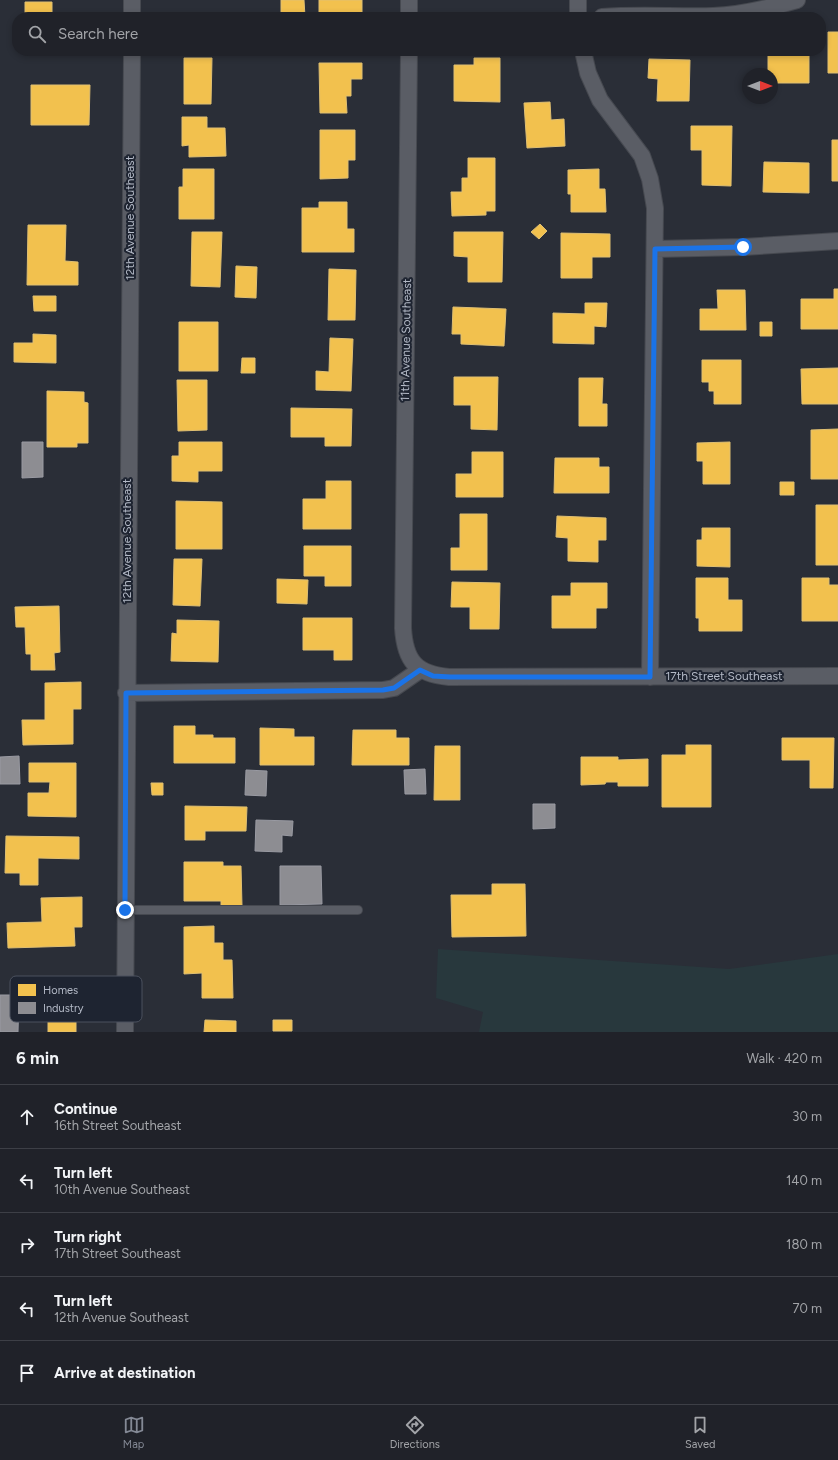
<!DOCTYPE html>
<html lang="en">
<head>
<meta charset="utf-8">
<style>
	body { margin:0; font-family:Figtree,sans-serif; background:#282a31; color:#f1f3f6 }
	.compass { position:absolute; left:742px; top:68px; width:36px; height:36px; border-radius:50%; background:#202229; box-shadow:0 2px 6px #0003; rotate:90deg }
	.stop { position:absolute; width:12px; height:12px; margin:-9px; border:3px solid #1a73e8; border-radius:50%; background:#fff }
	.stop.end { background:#1a73e8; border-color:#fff; box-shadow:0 1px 4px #0008 }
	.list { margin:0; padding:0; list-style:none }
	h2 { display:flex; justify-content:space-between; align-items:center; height:52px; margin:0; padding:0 16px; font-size:17px }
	h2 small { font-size:13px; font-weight:400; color:#a2a4a8 }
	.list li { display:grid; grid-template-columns:26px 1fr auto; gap:12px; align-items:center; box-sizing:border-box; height:64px; padding:0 16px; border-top:1px solid #3d3f46 }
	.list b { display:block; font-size:15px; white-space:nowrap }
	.list p { margin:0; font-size:13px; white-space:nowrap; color:#a2a4a8 }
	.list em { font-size:13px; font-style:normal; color:#a2a4a8 }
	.icon { flex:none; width:22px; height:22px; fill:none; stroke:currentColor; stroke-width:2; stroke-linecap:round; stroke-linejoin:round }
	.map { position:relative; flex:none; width:838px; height:1032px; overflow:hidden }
	.search { position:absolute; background:#202229; box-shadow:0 2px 6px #0003; left:12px; right:12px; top:12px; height:44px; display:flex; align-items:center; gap:10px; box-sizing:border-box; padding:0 14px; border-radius:16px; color:#a2a4a8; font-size:15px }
	.sheet { height:372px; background:#202229 }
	nav { display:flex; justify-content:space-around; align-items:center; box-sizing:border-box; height:56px; border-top:1px solid #3d3f46; background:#202229; font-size:11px; color:#a2a4a8 }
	nav a { display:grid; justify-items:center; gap:2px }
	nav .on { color:#848995 }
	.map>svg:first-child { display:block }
	.green { fill:#28383d }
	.homes { fill:#f2c14e; stroke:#dfbf72 }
	.industry { fill:#8d8d92; stroke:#999aa2 }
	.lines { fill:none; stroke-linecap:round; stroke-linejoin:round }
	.service-casing { stroke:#464950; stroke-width:10 }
	.minor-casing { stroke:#464950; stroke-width:18 }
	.service { stroke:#5a5d65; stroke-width:8 }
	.minor { stroke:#5a5d65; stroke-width:16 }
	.route { stroke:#1a73e8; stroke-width:5 }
	.labels { text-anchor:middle; stroke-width:4; stroke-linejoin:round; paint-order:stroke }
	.street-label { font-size:12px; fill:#b4bac7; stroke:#1e2431 }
	.key { fill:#1e2431; stroke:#4b515e; stroke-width:1 }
	.key-label { font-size:11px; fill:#b4bac7 }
</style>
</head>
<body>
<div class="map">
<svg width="838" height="1032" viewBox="0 0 838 1032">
	<rect width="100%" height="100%" fill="#2a2e37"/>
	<path class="green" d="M438,949l291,20 109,-15v78h-359l4,-20 -47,-14z"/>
	<path class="homes" d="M281,0h23l1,17h-24z
		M319,0h43v17h-43z
		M25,2h27v15h-27z
		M828,32h10v41h-10z
		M768,51h41v32h-37v-9h-4z
		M184,58h28l-1,46h-27z
		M474,58h26v44l-46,-1v-36h20z
		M649,59l41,1 -1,41h-32l1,-22 -10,-1z
		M319,63h43v16h-11v17h-5l1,17h-27z
		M31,85h59l-1,40h-58z
		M550,102l1,18 13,-1 1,27 -38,2 -3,-45z
		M182,117h25v11h18l1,28 -37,1v-12l-7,1z
		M691,126h41l-1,60 -29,-1v-35h-11z
		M320,130h35v30h-7v18l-28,1z
		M832,140h6v41h-6z
		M468,158h27v53h-9v4l-34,1 -1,-24h11v-14h6z
		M764,162l45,1v30l-46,-1z
		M183,169h31v50h-35v-32h4z
		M599,169v20h6l1,23h-35v-18h-3v-24z
		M319,202h28v27h7v23h-52v-44h17z
		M540,224l7,7 -8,8 -8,-7z
		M28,225h38l-1,36 13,1v23h-51z
		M192,232h30l-2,55 -29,-1z
		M454,232h49l-1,50h-34v-25l-14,-1z
		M561,233l49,1v23h-18v21h-31z
		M236,266l21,1 -1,31 -21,-1z
		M329,269l27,1 -1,50h-27z
		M834,289h4v40h-37v-30h33z
		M717,290h28l1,40h-46v-21h18z
		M33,296h23v15h-22z
		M585,303h22l-1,24 -12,-1v18l-41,-1v-30l32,1z
		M453,307l53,2 -2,37 -43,-2v-10h-9z
		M179,322h39v49h-39z
		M760,322h12v14h-12z
		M33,334l23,1v28l-42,-1v-19h19z
		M330,338l23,1 -2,52 -35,-1v-19l13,1z
		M242,358h13v15h-14z
		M702,360h39v44h-27v-13h-5v-9h-7z
		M838,368v36h-36l-1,-35z
		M454,377h44l-1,53 -26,-1v-24h-17z
		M579,378h24l-1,26h5v22h-28z
		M177,380h30v50l-29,1z
		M47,391l37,1v10l4,1v40h-11v4h-30z
		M291,408l61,1 -1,37h-26v-9h-34z
		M838,429v50h-27v-49z
		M179,442h43v29h-24v11l-26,-1v-25h7z
		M730,442v42h-27v-23h-6v-18z
		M472,452h31v45h-47v-23h16z
		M555,458h44v9h10v26h-55z
		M326,481h25v48h-48v-30h23z
		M780,482h14v13h-14z
		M176,501l46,1v47h-46z
		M816,505h22v60h-22z
		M460,514h27v56h-36v-22h9z
		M557,516l49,2v22h-8v22l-30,-1v-23l-12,-1z
		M702,528h28v39l-33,-1v-26h5z
		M304,546h47v40h-26v-10h-21z
		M174,559h28l-2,47 -27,-1z
		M696,578h32v22h14v31h-43v-13h-3z
		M802,578h27v7h9v36h-36z
		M277,579l31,1 -1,24 -30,-1z
		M452,582l48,1 -1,46h-29v-22h-19z
		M571,583h36v25h-11v20h-44v-32h19z
		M59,606l1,46 -6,1 1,17h-24v-16h-5l-1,-27h-9l-1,-20z
		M303,618h49v42h-18v-10h-31z
		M177,620l42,1 -1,41 -47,-1 1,-28 5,1z
		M81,682v27h-8v35l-50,1 -1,-25h23v-37z
		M174,726h21v9h18v3h22v25h-61z
		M260,728l34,1v8h20v28h-54z
		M353,730h43v8h13v27h-57z
		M782,738h52l-1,50h-23v-28h-28z
		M686,745h25v62h-49v-52h24z
		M435,746h25v54h-26z
		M581,757h37v3l30,-1v27h-30v-4h-12l-1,2 -24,1z
		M29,763h47v54l-48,-1v-23h21l1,-11h-21z
		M151,783h12v12h-11z
		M185,806l62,1 -1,24h-41v9h-20z
		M6,836l73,1v22l-41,-1v27h-18v-12h-15z
		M184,862h39v4h18l1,40h-21v-5h-37z
		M492,884h33l1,52 -74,1 -1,-42h41z
		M82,897v30h-8l1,19 -67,2 -1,-25 35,-1 -1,-24z
		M214,926v17h9v17h9l1,38h-31v-25l-18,1v-47z
		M48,1008h28v24h-28z
		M205,1020l31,1v11h-32z
		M273,1020h19v11h-19z"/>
	<path class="industry" d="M22,442h21v35l-21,1z
		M19,756l1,28h-20v-27z
		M425,769l1,25h-21l-1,-24z
		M246,770l21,1 -1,25 -21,-1z
		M533,804h22v24l-22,1z
		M256,820l37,1 -1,15 -10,-1v17l-27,-1z
		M280,866h41l1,38 -42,1z
		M0,995h19l-1,37h-18z"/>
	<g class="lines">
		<defs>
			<path id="service" d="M125,910h233"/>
			<path id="minor" d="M409,0v17
				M132,17v-17
				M578,17v-17
				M602,17c37,-3 74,0 111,-1 28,-1 57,-8 84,-16
				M409,51l-6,577c2,33 13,46 46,49l389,-1
				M583,51l5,22 12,27 42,56 8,23 5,29 -5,469
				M655,249l88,-2 95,-6
				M126,693l257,-3 11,-2 26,-18
				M125,1032l7,-981"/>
		</defs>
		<use href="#service" class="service-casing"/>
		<use href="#minor" class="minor-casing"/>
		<use href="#service" class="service"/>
		<use href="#minor" class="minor"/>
	</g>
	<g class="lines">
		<path class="route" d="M125,910l1,-217 257,-3 11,-2 26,-18 13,6 17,1h200l5,-428 88,-2"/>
	</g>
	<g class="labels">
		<g class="street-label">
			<text transform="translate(130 218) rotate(-90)" y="4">12th Avenue Southeast</text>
			<text transform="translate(406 340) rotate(-89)" y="4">11th Avenue Southeast</text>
			<text transform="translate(127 541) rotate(-90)" y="4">12th Avenue Southeast</text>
			<text x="724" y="680">17th Street Southeast</text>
		</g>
	</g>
	<rect x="10" y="976" width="132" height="46" rx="6" class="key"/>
	<rect x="18" y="984" width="18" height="12" fill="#f2c14e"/>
	<rect x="18" y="1002" width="18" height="12" fill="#8d8d92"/>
	<g class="key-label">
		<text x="43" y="994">Homes</text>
		<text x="43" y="1012">Industry</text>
	</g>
</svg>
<svg class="compass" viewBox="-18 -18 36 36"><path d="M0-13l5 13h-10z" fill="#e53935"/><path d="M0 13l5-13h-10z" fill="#a2a4a8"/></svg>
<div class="stop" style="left:743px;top:247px"></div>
<div class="stop end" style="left:125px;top:910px"></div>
<div class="search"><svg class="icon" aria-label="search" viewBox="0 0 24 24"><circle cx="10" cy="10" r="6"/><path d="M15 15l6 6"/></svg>Search here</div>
</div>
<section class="sheet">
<h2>6 min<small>Walk · 420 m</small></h2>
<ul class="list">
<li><svg class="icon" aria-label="ahead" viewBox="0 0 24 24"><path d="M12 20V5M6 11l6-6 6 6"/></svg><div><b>Continue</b><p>16th Street Southeast</p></div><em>30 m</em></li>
<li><svg class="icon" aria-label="left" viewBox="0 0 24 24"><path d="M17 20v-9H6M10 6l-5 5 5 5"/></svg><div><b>Turn left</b><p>10th Avenue Southeast</p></div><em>140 m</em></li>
<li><svg class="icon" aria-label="right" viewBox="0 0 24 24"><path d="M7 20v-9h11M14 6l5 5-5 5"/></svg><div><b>Turn right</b><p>17th Street Southeast</p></div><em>180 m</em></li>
<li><svg class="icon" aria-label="left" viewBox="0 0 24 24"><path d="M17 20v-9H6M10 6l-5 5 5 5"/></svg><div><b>Turn left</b><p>12th Avenue Southeast</p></div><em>70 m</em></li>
<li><svg class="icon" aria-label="arrive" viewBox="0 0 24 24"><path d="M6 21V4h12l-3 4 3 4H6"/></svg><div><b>Arrive at destination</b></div></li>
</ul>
</section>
<nav>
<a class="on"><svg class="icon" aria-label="map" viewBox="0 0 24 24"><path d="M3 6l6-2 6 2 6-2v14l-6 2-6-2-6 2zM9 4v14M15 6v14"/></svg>Map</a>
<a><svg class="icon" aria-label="directions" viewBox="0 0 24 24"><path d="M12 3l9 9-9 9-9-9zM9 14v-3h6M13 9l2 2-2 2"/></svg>Directions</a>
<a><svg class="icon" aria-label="saved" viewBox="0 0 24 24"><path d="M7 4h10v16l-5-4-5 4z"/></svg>Saved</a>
</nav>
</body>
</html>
